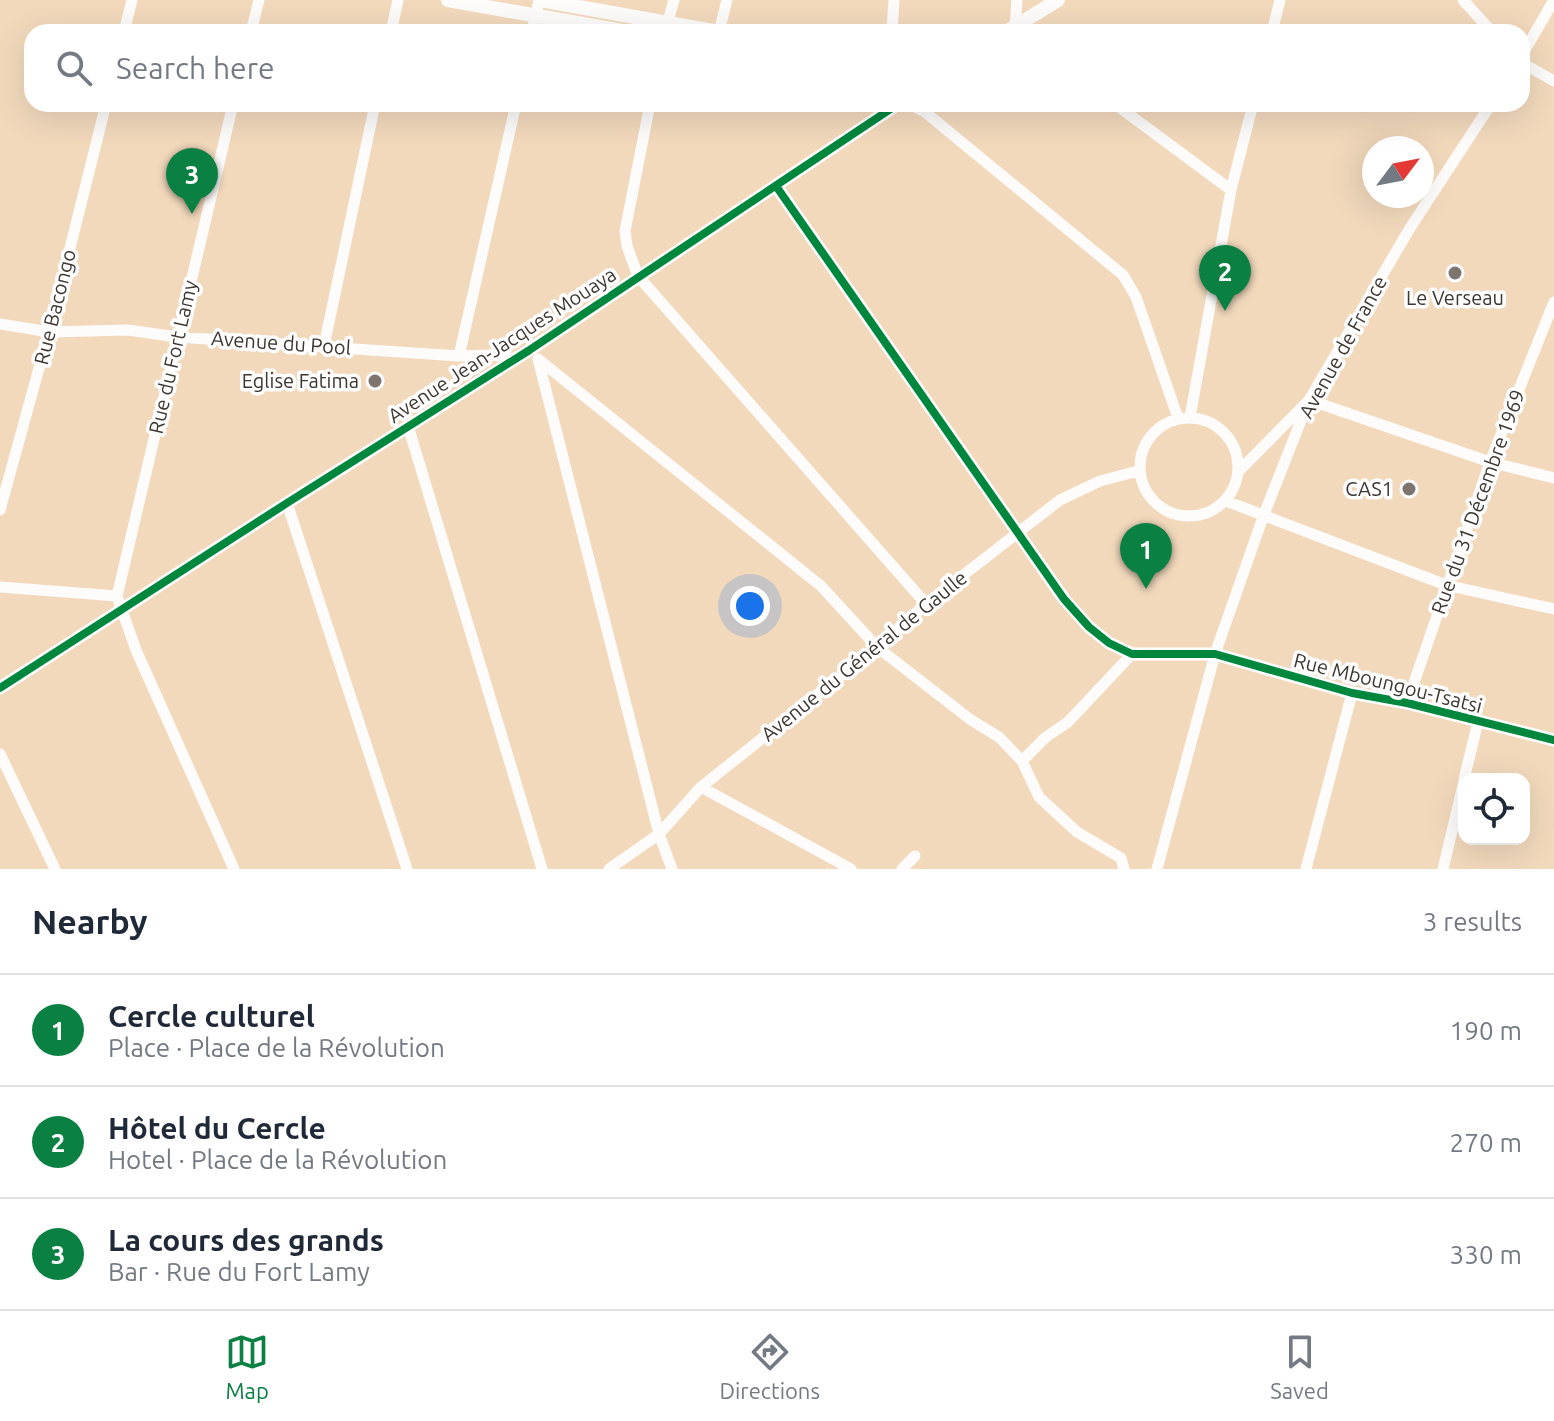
<!DOCTYPE html>
<html lang="en">
<head>
<meta charset="utf-8">
<style>
	body { margin:0; font-family:Ubuntu,sans-serif; background:#f6f6f7; color:#1f2937 }
	.controls { position:absolute; right:24px; bottom:24px; display:grid; overflow:hidden; border-radius:16px; box-shadow:0 8px 32px #0002 }
	.controls button { width:72px; height:72px; display:grid; place-items:center; padding:0; border:0; border-bottom:2px solid #e0e1e3; background:#fff; color:#1f2937; font:40px sans-serif }
	.compass { position:absolute; left:1362px; top:136px; width:72px; height:72px; border-radius:50%; background:#fff; box-shadow:0 8px 32px #0002; rotate:58deg }
	.you { position:absolute; left:750px; top:606px; width:28px; height:28px; margin:-20px; border:6px solid #fff; border-radius:50%; background:#1a73e8; box-shadow:0 0 0 12px #1a73e833 }
	.badge { display:grid; place-items:center; width:52px; height:52px; border-radius:50%; background:#0b8043; color:#fff; font-size:26px; font-weight:700 }
	.pin { position:absolute; translate:-50% -66px; filter:drop-shadow(0 2px 4px #0008) }
	.pin::after { content:''; position:absolute; top:42px; width:28px; height:24px; background:inherit; clip-path:polygon(0 0,100% 0,50% 100%) }
	.list { margin:0; padding:0; list-style:none }
	h2 { display:flex; justify-content:space-between; align-items:center; height:104px; margin:0; padding:0 32px; font-size:34px }
	h2 small { font-size:26px; font-weight:400; color:#747a83 }
	.list li { display:grid; grid-template-columns:52px 1fr auto; gap:24px; align-items:center; box-sizing:border-box; height:112px; padding:0 32px; border-top:2px solid #e0e1e3 }
	.list b { display:block; font-size:30px; white-space:nowrap }
	.list p { margin:0; font-size:26px; white-space:nowrap; color:#747a83 }
	.list em { font-size:26px; font-style:normal; color:#747a83 }
	.icon { flex:none; width:44px; height:44px; fill:none; stroke:currentColor; stroke-width:2; stroke-linecap:round; stroke-linejoin:round }
	.map { position:relative; flex:none; width:1554px; height:869px; overflow:hidden }
	.search { position:absolute; background:#fff; box-shadow:0 8px 32px #0002; left:24px; right:24px; top:24px; height:88px; display:flex; align-items:center; gap:20px; box-sizing:border-box; padding:0 28px; border-radius:24px; color:#747a83; font-size:30px }
	.sheet { height:440px; background:#fff }
	nav { display:flex; justify-content:space-around; align-items:center; box-sizing:border-box; height:112px; border-top:2px solid #e0e1e3; background:#fff; font-size:22px; color:#747a83 }
	nav a { display:grid; justify-items:center; gap:4px }
	nav .on { color:#0b8043 }
	.map>svg:first-child { display:block }
	.green { fill:#f2d9bc; fill-rule:evenodd }
	.lines { fill:none; stroke-linecap:round; stroke-linejoin:round }
	.minor { stroke:#fefcfb; stroke-width:11 }
	.tertiary { stroke:#fefcfb; stroke-width:14 }
	.cycleway-casing { stroke:#fff; stroke-width:13 }
	.cycleway { stroke:#00873e; stroke-width:8 }
	.poi-dot { fill:#7e766e; stroke:#fff; stroke-width:3 }
	.labels { text-anchor:middle; stroke-width:7; stroke-linejoin:round; paint-order:stroke }
	.poi-label { font-size:20px; fill:#3d362f; stroke:#fff; text-anchor:end }
	.street-label { font-size:20px; fill:#3d362f; stroke:#fff }
</style>
</head>
<body>
<div class="map">
<svg width="1554" height="869" viewBox="0 0 1554 869">
	<rect width="100%" height="100%" fill="#f7ede3"/>
	<path class="green" d="M0,0h1554v869h-1554zM32,32h1490v72h-1490zM1374,148h48v48h-48zM1464,779h60v60h-60z"/>
	<g class="lines">
		<path class="minor" d="M1463,0l29,32
			M1015,29l2,-29
			M124,32l8,-32
			M251,32l8,-32
			M391,32l7,-32
			M532,32l7,-32
			M665,32l9,-32
			M719,32l8,-32
			M892,32l2,-32
			M1272,32l8,-32
			M1522,55l32,-55
			M1522,63l32,18
			M233,104l-116,492 19,54 98,219
			M650,104l-25,127 2,15 11,30 288,328
			M909,104l16,8 198,163 13,22 42,121
			M1115,104l116,86
			M776,186l288,413 25,28 20,16 23,11h83l137,39 55,10 147,37
			M0,324l49,8 79,-2 49,7 282,19 35,-1 21,4
			M324,346l51,-242
			M459,356l57,-252
			M538,359l283,227 56,61 94,73 28,17 23,24 17,36 38,35 44,26 3,11
			M538,359l121,475 13,35
			M1190,417l41,-227 22,-86
			M1140 467a49 49 0 1 1 98 0a49 49 0 1 1-98 0Z
			M408,426l134,443
			M1239,471l70,-71 181,62 64,16
			M1226,501l220,84 108,24
			M287,503l120,366
			M0,510l49,-178 57,-228
			M0,587l117,9
			M0,688l287,-185 241,-152 370,-247
			M1407,703l83,-241 64,-160
			M0,754l55,115
			M1022,761l24,-24 22,-15 64,-68
			M1464,779l14,-57
			M701,787l150,82
			M609,869l50,-35 42,-47 176,-140 49,-43 134,-104 40,-19 38,-10
			M902,869l13,-13
			M1157,869l58,-215 48,-137 46,-117 101,-172 81,-124
			M1306,869l46,-176
			M1443,869l21,-88"/>
		<path class="tertiary" d="M448,0l180,32
			M540,0l179,32
			M1006,32l52,-32"/>
		<defs>
			<path id="cycleway" d="M776,186l288,413 25,28 20,16 23,11h83l137,39 55,10 147,37
				M0,688l287,-185 241,-152 370,-247"/>
		</defs>
		<use href="#cycleway" class="cycleway-casing"/>
		<use href="#cycleway" class="cycleway"/>
	</g>
	<g class="poi-dot">
		<circle cx="1455" cy="273" r="8"/>
		<circle cx="375" cy="381" r="8"/>
		<circle cx="1409" cy="489" r="8"/>
	</g>
	<g class="labels">
		<g class="poi-label">
			<text x="1455" y="305" text-anchor="middle">Le Verseau</text>
			<text x="359" y="388">Eglise Fatima</text>
			<text x="1393" y="496">CAS1</text>
		</g>
		<g class="street-label">
			<text transform="translate(55 307) rotate(-76)" y="7">Rue Bacongo</text>
			<text transform="translate(281 343) rotate(4)" y="7">Avenue du Pool</text>
			<text transform="translate(502 345) rotate(-33)" y="7">Avenue Jean-Jacques Mouaya</text>
			<text transform="translate(1343 347) rotate(-61)" y="7">Avenue de France</text>
			<text transform="translate(173 357) rotate(-77)" y="7">Rue du Fort Lamy</text>
			<text transform="translate(1478 502) rotate(-70)" y="7">Rue du 31 Décembre 1969</text>
			<text transform="translate(864 656) rotate(-39)" y="7">Avenue du Général de Gaulle</text>
			<text transform="translate(1388 683) rotate(14)" y="7">Rue Mboungou-Tsatsi</text>
		</g>
	</g>
</svg>
<div class="controls">
<button><svg class="icon" aria-label="locate" viewBox="0 0 24 24"><circle cx="12" cy="12" r="6"/><path d="M12 2v4M12 18v4M2 12h4M18 12h4"/></svg></button>
</div>
<svg class="compass" viewBox="-18 -18 36 36"><path d="M0-13l5 13h-10z" fill="#e53935"/><path d="M0 13l5-13h-10z" fill="#747a83"/></svg>
<div class="you"></div>
<div class="pin badge" style="left:1146px;top:589px">1</div>
<div class="pin badge" style="left:1225px;top:311px">2</div>
<div class="pin badge" style="left:192px;top:214px">3</div>
<div class="search"><svg class="icon" aria-label="search" viewBox="0 0 24 24"><circle cx="10" cy="10" r="6"/><path d="M15 15l6 6"/></svg>Search here</div>
</div>
<section class="sheet">
<h2>Nearby<small>3 results</small></h2>
<ul class="list">
<li><span class="badge">1</span><div><b>Cercle culturel</b><p>Place · Place de la Révolution</p></div><em>190 m</em></li>
<li><span class="badge">2</span><div><b>Hôtel du Cercle</b><p>Hotel · Place de la Révolution</p></div><em>270 m</em></li>
<li><span class="badge">3</span><div><b>La cours des grands</b><p>Bar · Rue du Fort Lamy</p></div><em>330 m</em></li>
</ul>
</section>
<nav>
<a class="on"><svg class="icon" aria-label="map" viewBox="0 0 24 24"><path d="M3 6l6-2 6 2 6-2v14l-6 2-6-2-6 2zM9 4v14M15 6v14"/></svg>Map</a>
<a><svg class="icon" aria-label="directions" viewBox="0 0 24 24"><path d="M12 3l9 9-9 9-9-9zM9 14v-3h6M13 9l2 2-2 2"/></svg>Directions</a>
<a><svg class="icon" aria-label="saved" viewBox="0 0 24 24"><path d="M7 4h10v16l-5-4-5 4z"/></svg>Saved</a>
</nav>
</body>
</html>
